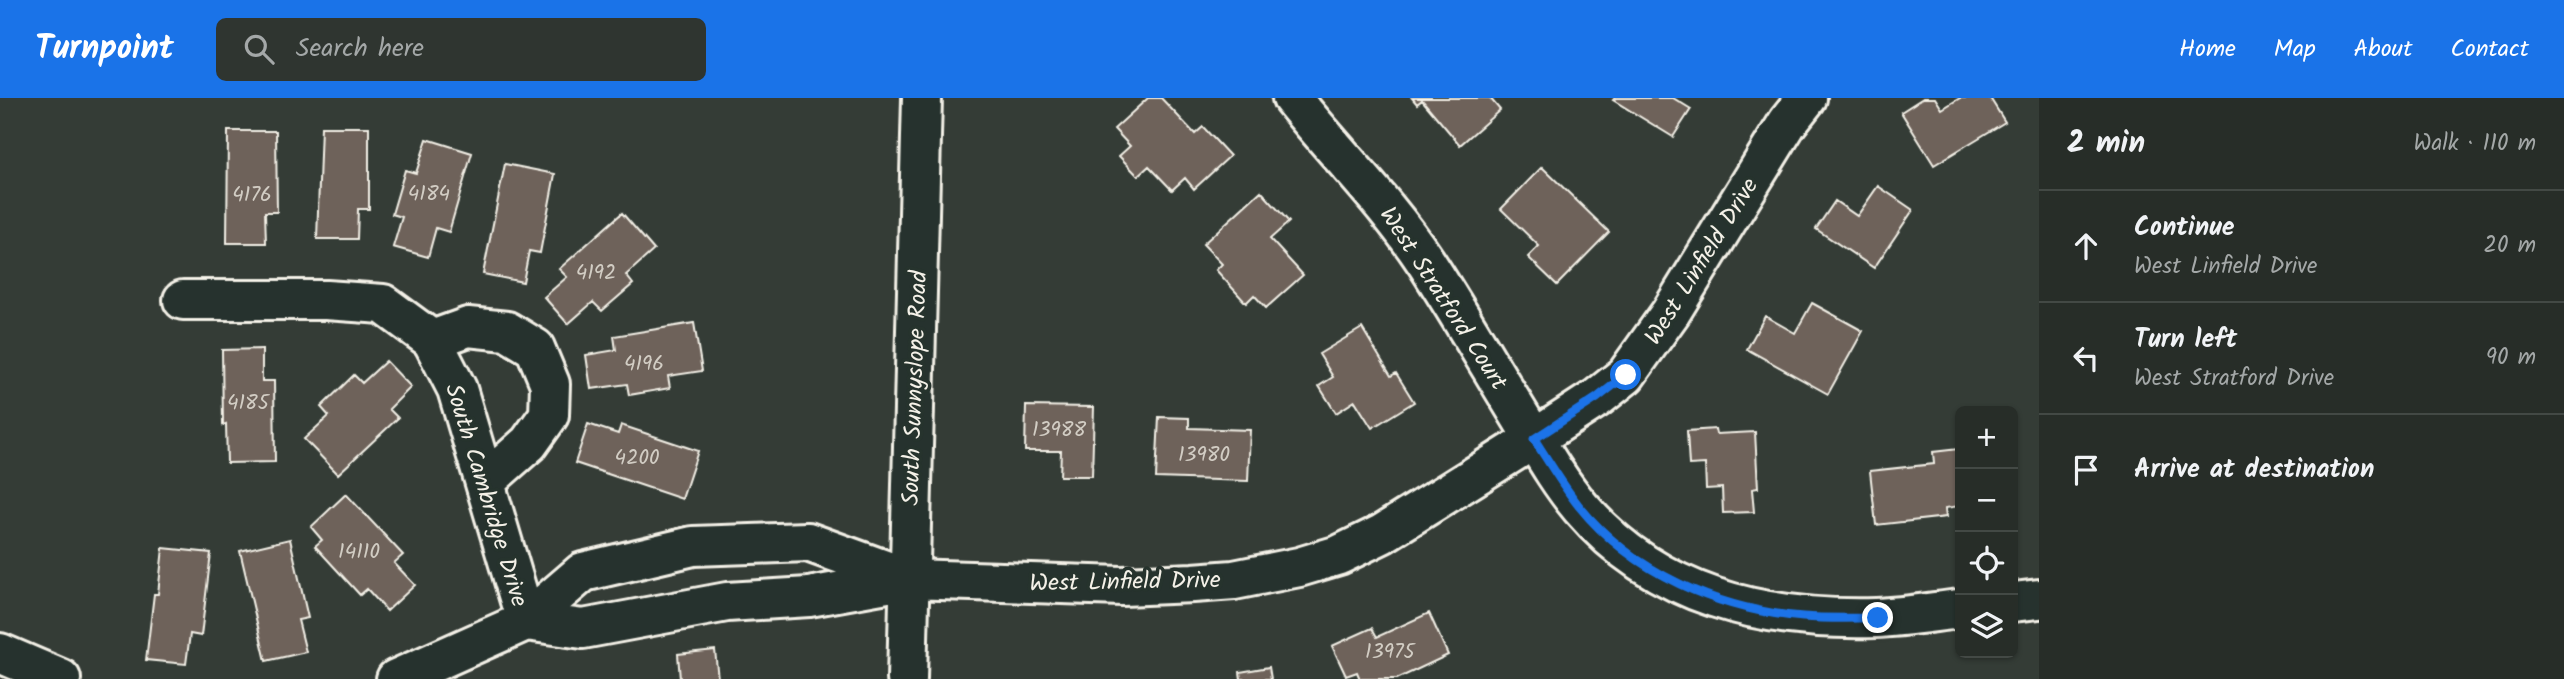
<!DOCTYPE html>
<html lang="en">
<head>
<meta charset="utf-8">
<style>
	body { margin:0; font-family:Kalam,sans-serif; background:#2f3530; color:#f1f3f6 }
	.controls { position:absolute; right:21px; bottom:21px; display:grid; overflow:hidden; border-radius:10px; box-shadow:0 2px 5px #0004 }
	.controls button { width:63px; height:63px; display:grid; place-items:center; padding:0; border:0; border-bottom:2px solid #434945; background:#272d28; color:#f1f3f6; font:35px sans-serif }
	.stop { position:absolute; width:21px; height:21px; margin:-16px; border:5px solid #1a73e8; border-radius:50%; background:#fff }
	.stop.end { background:#1a73e8; border-color:#fff; box-shadow:0 2px 7px #0008 }
	.list { margin:0; padding:0; list-style:none }
	h2 { display:flex; justify-content:space-between; align-items:center; height:91px; margin:0; padding:0 28px; font-size:30px }
	h2 small { font-size:23px; font-weight:400; color:#a4a8a8 }
	.list li { display:grid; grid-template-columns:46px 1fr auto; gap:21px; align-items:center; box-sizing:border-box; height:112px; padding:0 28px; border-top:2px solid #434945 }
	.list b { display:block; font-size:26px; white-space:nowrap }
	.list p { margin:0; font-size:23px; white-space:nowrap; color:#a4a8a8 }
	.list em { font-size:23px; font-style:normal; color:#a4a8a8 }
	.icon { flex:none; width:38px; height:38px; fill:none; stroke:currentColor; stroke-width:2; stroke-linecap:round; stroke-linejoin:round }
	.map { position:relative; flex:none; width:2039px; height:581px; overflow:hidden }
	header { display:flex; align-items:center; gap:42px; box-sizing:border-box; height:98px; padding:0 35px; background:#1a73e8; color:#fff }
	header strong { font-size:33px }
	nav { display:flex; gap:38px; margin-inline-start:auto; font-size:24px }
	.search { width:490px; height:63px; background:#2f3530; display:flex; align-items:center; gap:18px; box-sizing:border-box; padding:0 24px; border-radius:10px; color:#a4a8a8; font-size:26px }
	main { display:flex }
	aside { flex:1; background:#272d28 }
	.map>svg:first-child { display:block }
	.building { fill:#6e625a; stroke:#f4f1e8; stroke-width:2 }
	.lines { fill:none; stroke-linecap:round; stroke-linejoin:round }
	.minor-casing { stroke:#f4f1e8; stroke-width:44 }
	.minor { stroke:#26332d; stroke-width:38 }
	.route { stroke:#1a73e8; stroke-width:9 }
	.labels { text-anchor:middle; stroke-width:7; stroke-linejoin:round; paint-order:stroke }
	.number-label { font-size:21px; fill:#d2cdc4 }
	.street-label { font-size:24px; fill:#f4f1e8; stroke:#26332d }
</style>
</head>
<body>
<header>
<strong>Turnpoint</strong>
<div class="search"><svg class="icon" aria-label="search" viewBox="0 0 24 24"><circle cx="10" cy="10" r="6"/><path d="M15 15l6 6"/></svg>Search here</div>
<nav><a>Home</a><a>Map</a><a>About</a><a>Contact</a></nav>
</header>
<main>
<div class="map">
<svg width="2039" height="581" viewBox="0 0 2039 581">
	<rect width="100%" height="100%" fill="#343c36"/>
	<filter id="ink" filterUnits="userSpaceOnUse"><feTurbulence type="fractalNoise" baseFrequency=".0143" numOctaves="2"/><feDisplacementMap in="SourceGraphic" scale="14" xChannelSelector="R" yChannelSelector="G"/><feConvolveMatrix kernelMatrix="1 2 1 2 8 2 1 2 1" color-interpolation-filters="sRGB"/></filter>
	<g filter="url(#ink)">
		<path class="building" d="M1148,0h13l34,36 8,-7 27,29 -36,33 -9,-11 -13,12 -23,-24 -11,10 -19,-20 11,-10 -16,-17z
			M1412,0h78l10,12 -40,35 -38,-45 -5,4z
			M1615,0h58l18,11 -18,28 -60,-37z
			M1923,0h12l7,11 18,-11h30l15,24 -71,43 -33,-53z
			M321,29h48v82h-11l-1,30h-40z
			M228,33h48l1,81h-12l1,31h-39z
			M427,41l45,14 -23,79 -13,-4 -8,29 -35,-10 9,-30 -10,-3 13,-44 11,3z
			M505,66l50,10 -15,79 -11,-2 -6,31 -40,-8z
			M1542,69l67,65 -52,53 -29,-28 11,-11 -38,-37z
			M1878,88l35,24 -39,58 -58,-39 19,-28 22,15z
			M1261,93l28,31 -19,17 33,36 -37,33 -12,-13 -8,8 -30,-33 6,-6 -19,-20z
			M622,115l32,37 -28,25 7,9 -31,27 -9,-9 -25,22 -24,-27 23,-20 -8,-8z
			M1812,205l51,28 -35,63 -81,-45 18,-33 30,17z
			M694,225l8,48 -34,5 2,12 -41,7 -2,-11 -36,5 -5,-34 30,-5 -2,-14z
			M1362,230l29,48 5,-3 18,29 -42,26 -17,-27 -19,12 -17,-27 14,-9 -14,-23z
			M262,251v32h12l1,81 -48,1 -1,-39 -3,1 -1,-75z
			M386,263l25,26 -22,22 9,9 -60,56 -34,-35 25,-23 -8,-9 33,-32 8,8z
			M1026,308l68,1 -2,69h-32l1,-25h-36z
			M1159,319l30,1v10l61,2 -2,51 -92,-3z
			M588,326l30,10 3,-9 77,26 -16,48 -107,-36z
			M1715,331l1,5 39,-2 3,56 -6,1 2,23 -31,1 -1,-25 -16,1 -1,-25 -16,1 -2,-34z
			M1958,351l2,57 -15,2 1,9 -70,8 -6,-54 64,-7 -1,-12z
			M346,396l57,61 -9,8 21,22 -28,26 -20,-22 -7,6 -45,-49 7,-6 -11,-13z
			M290,441l18,79 -10,2 8,32 -40,9 -26,-110z
			M163,450l48,5 -10,83 -11,-2 -4,30 -40,-4 8,-66h4z
			M1429,515l19,42 -51,24h-37l-3,-7 -11,4 -14,-30 40,-18 5,9z
			M715,552l3,29h-38l-2,-25z
			M1269,569l2,12h-30l-1,-7z"/>
		<g class="lines">
			<defs>
				<path id="minor" d="M1292,0c44,55 95,105 134,164 34,53 66,108 99,162 17,28 34,58 56,84 76,89 182,113 295,110 28,-1 57,-6 84,-9
					M183,202h143l57,4 49,36 25,49 69,232
					M432,242l36,-13 39,4 28,17 15,36 -1,31 -20,28 -44,39
					M2013,504l26,-3
					M526,523l57,8 144,-27 82,-5 100,-18 213,7 71,-3 41,-3 65,-13 40,-12 43,-21 152,-95 63,-41 29,-23 45,-63 117,-190 19,-24
					M0,555l61,26
					M396,581l130,-58 57,-49 110,-26 115,-4 99,36
					M907,581l15,-581"/>
			</defs>
			<use href="#minor" class="minor-casing"/>
			<use href="#minor" class="minor"/>
		</g>
	</g>
	<g class="lines" filter="url(#ink)">
		<path class="route" d="M1626,277l-29,23 -63,41c15,23 28,46 45,67 54,67 140,104 224,111 25,2 50,1 75,1"/>
	</g>
	<g class="labels">
		<g class="number-label">
			<text x="429" y="102">4184</text>
			<text x="252" y="103">4176</text>
			<text x="596" y="181">4192</text>
			<text x="644" y="272">4196</text>
			<text x="248" y="311">4185</text>
			<text x="1059" y="338">13988</text>
			<text x="1204" y="363">13980</text>
			<text x="637" y="366">4200</text>
			<text x="359" y="460">14110</text>
			<text x="1390" y="560">13975</text>
		</g>
		<g class="street-label">
			<text transform="translate(1701 163) rotate(-58)" y="8">West Linfield Drive</text>
			<text transform="translate(1444 200) rotate(57)" y="8">West Stratford Court</text>
			<text transform="translate(914 290) rotate(-88)" y="8">South Sunnyslope Road</text>
			<text transform="translate(487 397) rotate(73)" y="8">South Cambridge Drive</text>
			<text transform="translate(1125 483) rotate(-1)" y="8">West Linfield Drive</text>
		</g>
	</g>
</svg>
<div class="controls">
<button>+</button>
<button>−</button>
<button><svg class="icon" aria-label="locate" viewBox="0 0 24 24"><circle cx="12" cy="12" r="6"/><path d="M12 2v4M12 18v4M2 12h4M18 12h4"/></svg></button>
<button><svg class="icon" aria-label="layers" viewBox="0 0 24 24"><path d="M12 4l9 5-9 5-9-5zM3 14l9 5 9-5"/></svg></button>
</div>
<div class="stop" style="left:1626px;top:277px"></div>
<div class="stop end" style="left:1878px;top:520px"></div>
</div>
<aside>
<h2>2 min<small>Walk · 110 m</small></h2>
<ul class="list">
<li><svg class="icon" aria-label="ahead" viewBox="0 0 24 24"><path d="M12 20V5M6 11l6-6 6 6"/></svg><div><b>Continue</b><p>West Linfield Drive</p></div><em>20 m</em></li>
<li><svg class="icon" aria-label="left" viewBox="0 0 24 24"><path d="M17 20v-9H6M10 6l-5 5 5 5"/></svg><div><b>Turn left</b><p>West Stratford Drive</p></div><em>90 m</em></li>
<li><svg class="icon" aria-label="arrive" viewBox="0 0 24 24"><path d="M6 21V4h12l-3 4 3 4H6"/></svg><div><b>Arrive at destination</b></div></li>
</ul>
</aside>
</main>
</body>
</html>
